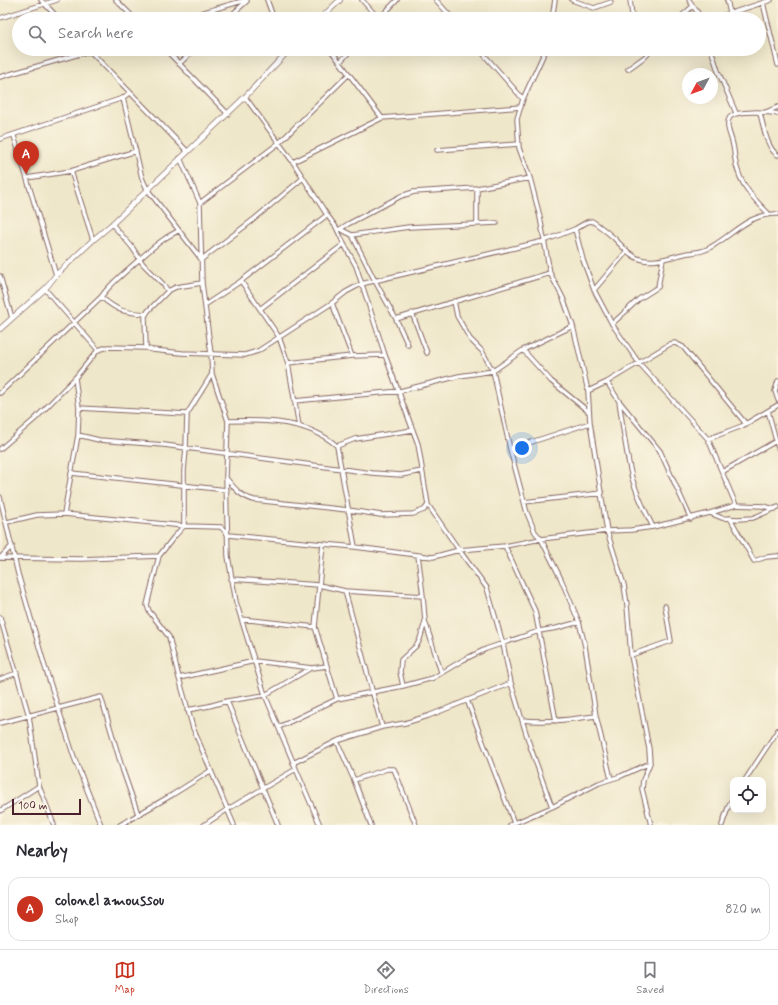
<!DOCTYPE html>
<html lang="en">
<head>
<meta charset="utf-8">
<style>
	body { margin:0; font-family:Mynerve,sans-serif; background:#f2f2f3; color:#2b2b33 }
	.controls { position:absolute; right:12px; bottom:12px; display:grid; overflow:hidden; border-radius:8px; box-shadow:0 4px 16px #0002 }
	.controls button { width:36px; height:36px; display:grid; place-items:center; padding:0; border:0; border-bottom:1px solid #e1e1e2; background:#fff; color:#2b2b33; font:20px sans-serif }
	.compass { position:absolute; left:682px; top:68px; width:36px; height:36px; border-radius:50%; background:#fff; box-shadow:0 4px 16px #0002; rotate:229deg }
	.scale { position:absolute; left:12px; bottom:10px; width:69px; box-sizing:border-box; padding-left:4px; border:2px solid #4a1f2b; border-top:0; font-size:11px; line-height:14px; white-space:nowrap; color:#4a1f2b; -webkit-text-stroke:3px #fcf5e5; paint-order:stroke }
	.you { position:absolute; left:522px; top:448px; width:14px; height:14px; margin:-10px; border:3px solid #fff; border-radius:50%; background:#1a73e8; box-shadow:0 0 0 6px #1a73e833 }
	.badge { display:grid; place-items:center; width:26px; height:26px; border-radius:50%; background:#c8321e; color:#fff; font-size:13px; font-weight:700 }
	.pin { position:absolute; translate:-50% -33px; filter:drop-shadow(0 1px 2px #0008) }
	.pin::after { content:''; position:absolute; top:21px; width:14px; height:12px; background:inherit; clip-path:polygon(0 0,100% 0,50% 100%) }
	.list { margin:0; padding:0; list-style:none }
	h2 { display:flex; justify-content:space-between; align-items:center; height:52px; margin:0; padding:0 16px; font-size:17px }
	h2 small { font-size:13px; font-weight:400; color:#7c7c81 }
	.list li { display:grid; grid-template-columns:26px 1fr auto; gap:12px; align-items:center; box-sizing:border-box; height:64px; margin:0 8px 8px; padding:0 8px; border:1px solid #e1e1e2; border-radius:12px }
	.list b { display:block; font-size:15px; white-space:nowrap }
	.list p { margin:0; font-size:13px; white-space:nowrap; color:#7c7c81 }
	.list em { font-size:13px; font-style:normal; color:#7c7c81 }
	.icon { flex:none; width:22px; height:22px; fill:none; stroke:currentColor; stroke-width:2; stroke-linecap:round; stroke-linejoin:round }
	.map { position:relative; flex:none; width:778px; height:825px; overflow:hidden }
	.search { position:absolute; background:#fff; box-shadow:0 4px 16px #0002; left:12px; right:12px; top:12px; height:44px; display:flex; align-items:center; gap:10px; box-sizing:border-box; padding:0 14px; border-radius:22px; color:#7c7c81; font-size:15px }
	.sheet { height:124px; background:#fff }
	nav { display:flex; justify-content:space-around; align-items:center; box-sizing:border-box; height:56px; border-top:1px solid #e1e1e2; background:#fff; font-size:11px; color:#7c7c81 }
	nav a { display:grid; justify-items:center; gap:2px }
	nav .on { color:#c8321e }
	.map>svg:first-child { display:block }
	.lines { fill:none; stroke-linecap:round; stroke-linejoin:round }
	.minor-casing { stroke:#846562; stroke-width:5.5 }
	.tertiary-casing { stroke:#846562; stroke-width:6 }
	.minor { stroke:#fff; stroke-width:3.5 }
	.tertiary { stroke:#fff; stroke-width:4.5 }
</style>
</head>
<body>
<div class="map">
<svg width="778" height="825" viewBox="0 0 778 825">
	<rect width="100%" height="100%" fill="#fcf5e5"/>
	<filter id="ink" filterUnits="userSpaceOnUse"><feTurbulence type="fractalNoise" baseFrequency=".025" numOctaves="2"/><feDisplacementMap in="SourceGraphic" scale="8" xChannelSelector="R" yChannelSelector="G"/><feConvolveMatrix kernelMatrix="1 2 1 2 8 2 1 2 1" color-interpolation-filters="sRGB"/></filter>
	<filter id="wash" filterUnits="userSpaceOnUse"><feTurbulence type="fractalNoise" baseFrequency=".012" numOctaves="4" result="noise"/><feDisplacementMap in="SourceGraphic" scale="16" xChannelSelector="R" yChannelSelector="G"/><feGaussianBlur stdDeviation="0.9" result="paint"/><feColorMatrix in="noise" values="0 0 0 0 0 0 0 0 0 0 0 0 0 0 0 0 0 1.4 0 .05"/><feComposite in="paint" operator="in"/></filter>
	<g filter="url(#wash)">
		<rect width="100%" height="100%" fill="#efe7c9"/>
	</g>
	<g filter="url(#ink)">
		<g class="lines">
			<defs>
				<path id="minor" d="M41,0l18,19
					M116,0l19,19
					M267,0l7,19
					M362,0l17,19 18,-19
					M436,0l17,19
					M572,0l22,8 17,-6
					M630,0l2,15 2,4
					M689,0l13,19
					M727,0l3,13
					M763,3l15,62
					M0,18l57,-18
					M180,19l66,-19
					M227,19l20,-18
					M552,19l3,-19
					M678,19l15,-13
					M713,19l58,-19
					M88,49l99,102
					M165,49l62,64
					M330,49l52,69
					M479,49l44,50
					M546,49l-23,50 -6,20 2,29 11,30 10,39 10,56 13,25 10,28 15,65 2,32 17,108 17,54 3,20 4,50 18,94 1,14 -7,17 -1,9 9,36
					M711,49l7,22 18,42
					M340,62l12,-13
					M179,64l16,-15
					M628,69l18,-13 6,-7
					M0,77l90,-26
					M245,97l48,65 34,53 9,12 8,17 12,22 29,89 33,89 10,61 31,45 28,38 16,56 8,39 11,37 8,26 22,61
					M123,98l19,80 5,11 54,70
					M766,112l12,-5
					M760,113c3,11 7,37 18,42
					M14,136l42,139
					M0,139l123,-41 7,-6
					M437,150l82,-6
					M180,158l20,45 2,80 9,71 1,20 16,47 -2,56 2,79 8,46 29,93 31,74 24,56
					M293,162l89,-44 139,-11
					M71,171l22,69
					M27,178l44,-7 65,-20
					M200,203l79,-60 70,-69
					M768,213c-12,-12 -25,-25 -30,-42 -4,-10 -3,-20 -6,-30 -2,-7 -7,-17 -2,-24 7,-7 38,-5 48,-3
					M112,224l20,23 11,17 20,20 5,7
					M477,224v-36
					M340,229l8,-5 53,-28 13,-4 63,-4 53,-10
					M340,229l12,6 23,46 21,38 12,26
					M575,229l8,31 11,30 18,34 27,39 69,76 28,66
					M352,235l57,-8 88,-4
					M202,259l51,-39 50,-42
					M0,276l12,42
					M241,281l38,56 9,26 11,63
					M202,283l-26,4 -8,4 -20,20 -3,5 1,32 6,2 30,3 63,2 13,-4 74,-48 14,-11 15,-8 183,-43 31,-12 12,-7 5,-1c8,5 15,11 22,17 7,7 13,15 23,20 16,7 35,-2 51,-5 9,-1 15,-1 23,-6 23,-13 38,-34 67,-33
					M45,289l53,61
					M594,290l33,-39
					M101,297c18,15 22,15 45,17
					M454,301l3,15 13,23 12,12 11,20 17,78 17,64 8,19 6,7 20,40 18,43 6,24 11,70 15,63
					M332,303l20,53
					M205,305l36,-24 86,-66
					M260,309l84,-65
					M412,313l15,40
					M396,319l154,-46
					M612,324l27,-25 19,-12 5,-28
					M523,350l28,31 38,31
					M288,363l64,-7 33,-1
					M212,374l-25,40 -1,34 -2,23v55l-10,11 -15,19 -12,49 2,6 20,26 10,41 14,50 41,97
					M778,381l-3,10 3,9
					M607,382l63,-38 5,-1 8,4 63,77
					M588,391l19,-9 12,19 41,50 31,68
					M0,393l101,-96c9,-13 21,-22 33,-33 14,-12 27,-25 44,-33
					M294,401l106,-10 59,-15 34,-5 30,-21 50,-24
					M619,401c4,26 7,52 13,77 5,17 13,33 21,49
					M79,408l108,6
					M768,411l10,37
					M228,421c36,-1 80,-1 109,25l18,101
					M78,435l21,5 65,5 208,28 29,2 21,-4
					M708,439l34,-13 36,-21
					M337,446l18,-7 58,-9
					M0,449l35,-30 40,-41 23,-28 10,-3 38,1
					M510,449l80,-26
					M722,472l54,-31
					M71,473l156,17
					M226,478c9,11 14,18 28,22l94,10 33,5 32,-1 11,-4 4,-5
					M0,497l18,77 27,93 29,90 27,68
					M524,502l78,-9
					M710,513l26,-8 27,1 12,3
					M64,514l14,-79 1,-27 -4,-30
					M730,518l24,43 12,-4 12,-1
					M7,522l30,-7 27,-1 120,12 37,1 7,8 127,12 78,10 26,-7 46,-4 36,-7 66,-8 24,-1 22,-3 57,-14 12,5 16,1 15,-1 25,-11
					M323,544l-8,83 22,72
					M505,546l30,65 21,110
					M418,555l5,41 2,25 16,51
					M0,558l82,1 77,-3
					M0,558l12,-12
					M231,579l88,6 26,6 78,5
					M345,591l37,136
					M0,617l29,99 10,70 15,39
					M241,619l74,8
					M631,655l40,-14 -6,-35
					M179,678l76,-17 57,7 15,-2
					M0,679l17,-6
					M403,686l-3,-14 1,-12 16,-15 3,-6 5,-17
					M467,700l47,123
					M227,701l51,124
					M187,710l22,-4 18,-5 38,-6 46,-27
					M522,720c25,3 49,-1 74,-4
					M0,723l101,-26 22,74 15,43
					M279,727l58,-28 66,-13 30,-8 30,-18 23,-11 53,-18 18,-3 22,-6
					M337,741l17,39 17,45
					M293,763l44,-22 45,-14 23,-4 23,-7 83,-33
					M354,780l33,-11h7l22,56
					M745,780l33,-50
					M0,811l39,-25
					M120,825l52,-30 38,-24
					M204,825l24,-16 68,-40
					M510,825l42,-18 47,-24 22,-7 29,-13
					M722,825l7,-20 4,-7"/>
				<path id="tertiary" d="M320,19l20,-19
					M0,329l45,-40 11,-14 37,-35 19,-16 133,-127 45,-48"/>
			</defs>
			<use href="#minor" class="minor-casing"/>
			<use href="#tertiary" class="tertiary-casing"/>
			<use href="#minor" class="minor"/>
			<use href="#tertiary" class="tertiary"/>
		</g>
	</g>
</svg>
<div class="controls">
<button><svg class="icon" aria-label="locate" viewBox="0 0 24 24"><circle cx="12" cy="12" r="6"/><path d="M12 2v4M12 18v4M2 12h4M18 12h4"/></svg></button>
</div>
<svg class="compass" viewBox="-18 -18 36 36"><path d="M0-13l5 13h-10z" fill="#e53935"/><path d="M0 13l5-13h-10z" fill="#7c7c81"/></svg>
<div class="scale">100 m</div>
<div class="you"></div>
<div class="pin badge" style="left:26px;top:174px">A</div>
<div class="search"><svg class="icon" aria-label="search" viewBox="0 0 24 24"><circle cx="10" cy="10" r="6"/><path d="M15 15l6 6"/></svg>Search here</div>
</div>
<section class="sheet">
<h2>Nearby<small></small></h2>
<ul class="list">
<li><span class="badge">A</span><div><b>colonel amoussou</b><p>Shop</p></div><em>820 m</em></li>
</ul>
</section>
<nav>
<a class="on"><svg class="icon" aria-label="map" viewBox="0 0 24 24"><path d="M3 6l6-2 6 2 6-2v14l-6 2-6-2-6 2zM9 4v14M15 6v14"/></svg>Map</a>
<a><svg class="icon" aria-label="directions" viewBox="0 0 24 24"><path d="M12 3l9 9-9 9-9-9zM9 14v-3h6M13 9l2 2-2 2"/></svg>Directions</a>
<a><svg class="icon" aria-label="saved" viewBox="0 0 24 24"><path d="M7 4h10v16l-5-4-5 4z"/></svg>Saved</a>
</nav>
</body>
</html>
